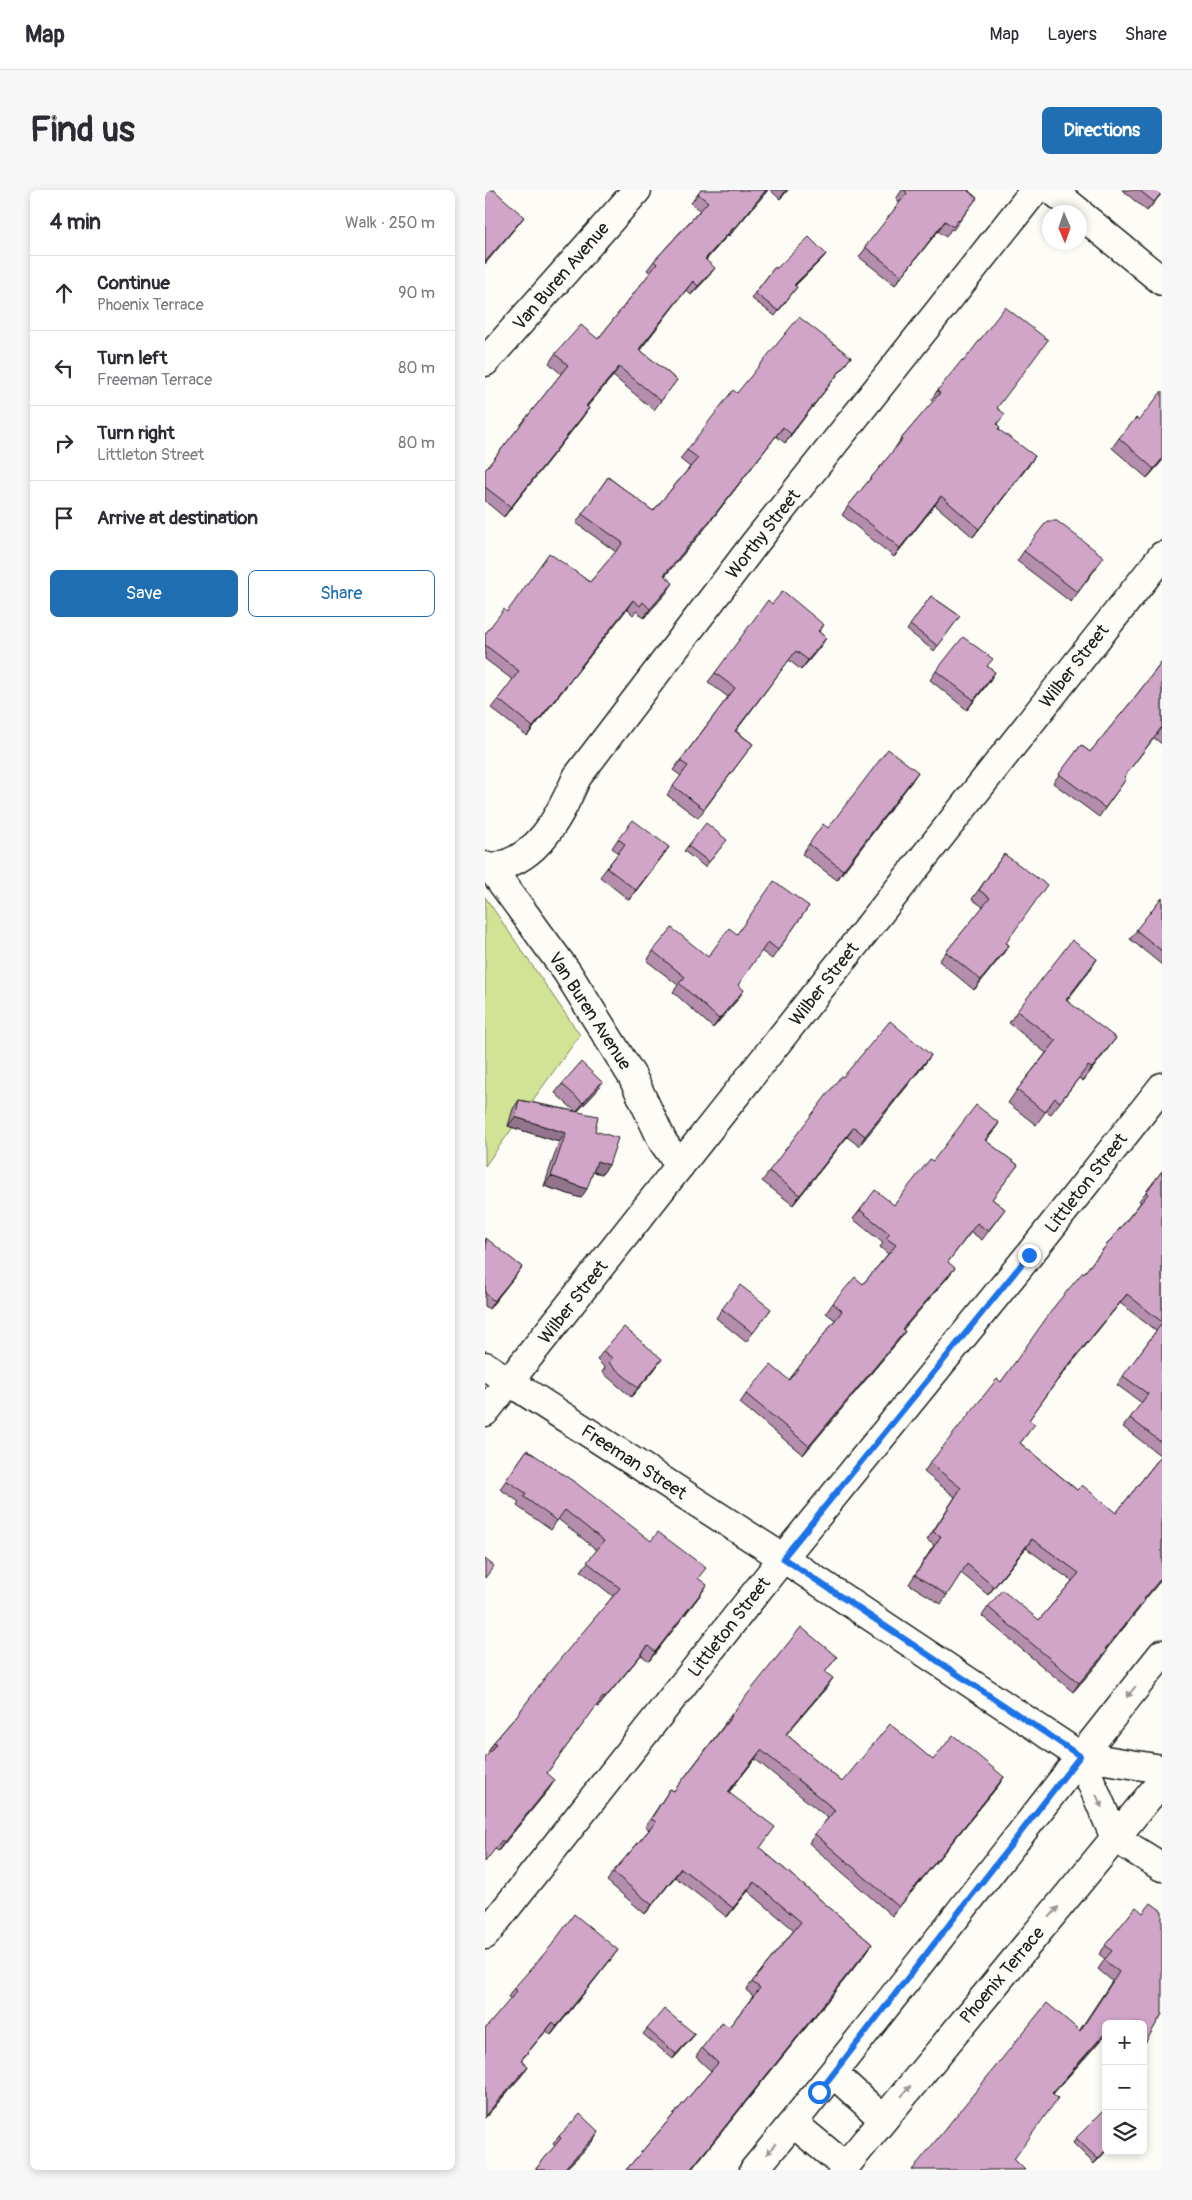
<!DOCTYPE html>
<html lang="en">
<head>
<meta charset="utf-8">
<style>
	body { margin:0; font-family:Pangolin,sans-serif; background:#f7f7f7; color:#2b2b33 }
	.controls { position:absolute; right:15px; bottom:15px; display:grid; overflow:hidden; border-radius:8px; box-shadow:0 2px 8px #0003 }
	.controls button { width:45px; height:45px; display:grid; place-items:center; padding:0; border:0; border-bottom:1px solid #e1e1e2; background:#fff; color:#2b2b33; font:25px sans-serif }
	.compass { position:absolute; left:557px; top:15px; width:45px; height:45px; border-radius:50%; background:#fff; box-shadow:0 2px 8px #0003; rotate:178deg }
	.stop { position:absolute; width:15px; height:15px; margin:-11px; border:4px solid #1a73e8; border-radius:50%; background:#fff }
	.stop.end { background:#1a73e8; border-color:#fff; box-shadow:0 1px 5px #0008 }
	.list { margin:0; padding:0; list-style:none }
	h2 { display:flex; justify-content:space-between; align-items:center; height:65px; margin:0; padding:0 20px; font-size:21px }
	h2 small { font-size:16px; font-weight:400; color:#7c7c81 }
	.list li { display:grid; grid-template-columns:32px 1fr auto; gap:15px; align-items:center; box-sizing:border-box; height:75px; padding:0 20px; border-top:1px solid #e1e1e2 }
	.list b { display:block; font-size:19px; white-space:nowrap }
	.list p { margin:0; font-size:16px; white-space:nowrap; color:#7c7c81 }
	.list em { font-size:16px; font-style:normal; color:#7c7c81 }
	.actions { display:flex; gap:10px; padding:15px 20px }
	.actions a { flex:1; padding:11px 0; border:1px solid #1f6fb2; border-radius:8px; text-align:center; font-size:18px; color:#1f6fb2 }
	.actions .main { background:#1f6fb2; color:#fff }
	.icon { flex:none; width:28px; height:28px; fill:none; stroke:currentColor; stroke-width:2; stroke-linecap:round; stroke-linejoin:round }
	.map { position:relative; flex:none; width:677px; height:1980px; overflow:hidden; border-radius:8px }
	header { display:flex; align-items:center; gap:30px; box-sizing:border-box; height:70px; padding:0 25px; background:#fff; border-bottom:1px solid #e1e1e2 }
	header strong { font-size:24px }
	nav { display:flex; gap:28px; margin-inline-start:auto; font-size:18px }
	.intro { display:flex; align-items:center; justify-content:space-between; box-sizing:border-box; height:120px; padding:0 30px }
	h1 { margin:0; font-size:35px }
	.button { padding:12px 22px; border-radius:8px; background:#1f6fb2; color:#fff; font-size:18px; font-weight:700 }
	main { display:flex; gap:30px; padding:0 30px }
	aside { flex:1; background:#fff; border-radius:8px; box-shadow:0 2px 8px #0003 }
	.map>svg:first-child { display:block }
	.green { fill:#d3e396; stroke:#788059 }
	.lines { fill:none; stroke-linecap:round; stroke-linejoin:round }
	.minor-casing { stroke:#1c1c1c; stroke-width:31 }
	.minor { stroke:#fdfcf7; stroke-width:28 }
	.wall { fill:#b48eac; stroke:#1c1c1c; fill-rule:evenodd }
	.shaded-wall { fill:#92748c; stroke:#1c1c1c }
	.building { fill:#d1a5c8; stroke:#1c1c1c }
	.oneway { fill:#989794 }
	.route { stroke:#1a73e8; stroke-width:6 }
	.labels { text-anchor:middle; stroke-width:4; stroke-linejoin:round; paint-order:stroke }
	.street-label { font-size:18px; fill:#1c1c1c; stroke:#fdfcf7 }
</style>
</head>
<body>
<header>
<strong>Map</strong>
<nav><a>Map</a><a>Layers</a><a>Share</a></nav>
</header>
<div class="intro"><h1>Find us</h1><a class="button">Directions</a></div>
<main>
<aside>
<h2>4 min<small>Walk · 250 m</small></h2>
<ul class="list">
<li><svg class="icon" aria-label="ahead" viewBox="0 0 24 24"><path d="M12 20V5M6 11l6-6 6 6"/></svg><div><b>Continue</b><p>Phoenix Terrace</p></div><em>90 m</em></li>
<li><svg class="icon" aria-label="left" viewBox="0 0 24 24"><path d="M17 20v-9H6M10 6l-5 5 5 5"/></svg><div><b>Turn left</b><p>Freeman Terrace</p></div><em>80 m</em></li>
<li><svg class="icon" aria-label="right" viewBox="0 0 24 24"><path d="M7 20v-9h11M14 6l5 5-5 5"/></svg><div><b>Turn right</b><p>Littleton Street</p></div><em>80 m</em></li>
<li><svg class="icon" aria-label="arrive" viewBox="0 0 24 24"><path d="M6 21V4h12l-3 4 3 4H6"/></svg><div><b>Arrive at destination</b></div></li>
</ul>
<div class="actions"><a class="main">Save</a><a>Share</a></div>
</aside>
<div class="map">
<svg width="677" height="1980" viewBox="0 0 677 1980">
	<rect width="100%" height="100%" fill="#fdfcf7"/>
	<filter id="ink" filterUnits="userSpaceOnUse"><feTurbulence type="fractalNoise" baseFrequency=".02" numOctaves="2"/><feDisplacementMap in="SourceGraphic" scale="10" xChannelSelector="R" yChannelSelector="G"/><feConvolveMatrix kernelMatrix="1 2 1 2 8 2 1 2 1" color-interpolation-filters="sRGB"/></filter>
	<g filter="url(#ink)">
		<path class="green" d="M0,707l95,138 -95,131z"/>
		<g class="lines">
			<defs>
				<path id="minor" d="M567,0l27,22
					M594,23l83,68
					M0,172l152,-172
					M0,676l6,2 76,104 65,104 31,66 17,24
					M6,678c47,-7 68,-51 86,-91l178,-234 280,-353
					M0,1176l298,192 297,198 82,13
					M0,1222l677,-856
					M595,1566l35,82 47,29
					M0,1745l298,-377 246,-303 133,-168
					M348,1883l50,46
					M308,1933l52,43
					M269,1980c140,-169 271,-345 408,-516
					M357,1980l320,-389"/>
			</defs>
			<use href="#minor" class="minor-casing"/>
			<use href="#minor" class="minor"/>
		</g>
		<path class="wall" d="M283,0l-39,46 -1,-1 -22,25 2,17 -17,18 -5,-5 -46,60 37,30 -23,30 -41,-34 -26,31 2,1 -7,10 -78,99 -19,-16v-31l76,-96 -12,-11 6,-9 43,-15 52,-66 -3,-3 7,-9 46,-51 -9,-7 7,-9z
			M285,0h18l-8,9z
			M417,0h67v1l8,7 -24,32 -2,-1 -5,8 -8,-6 -43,54 -36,-28 41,-55 -4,-3z
			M637,0h40v3l-15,18z
			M341,64l-4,5 -27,27 2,1 -22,29 -24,-18 23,-30h3z
			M359,176l-59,77 -9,-7 -70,91 -41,49 2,16 -23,26 -8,-7 -3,4 -6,-6 -100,127 -36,-28 22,-28 -28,-21v-25l22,-22 83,-30 26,-30 -40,-29 32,-46 45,34 37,-44 -10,-8 7,-9 50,-57z
			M452,201l60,17v17l2,4 30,36 -56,72 -38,-32 -41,52 -52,-42 6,-9 47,-57v-1l6,-9 32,-37 -2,-2z
			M654,230l23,41 -15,17 -35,-30 7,-10z
			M539,361l73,16 -26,35 -54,-41z
			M446,406l29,20 -26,35 -27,-21z
			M287,414l52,21 -5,7 7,6 -6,9 -19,23 -12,-10 -53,71 17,13 -55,74 -31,-23 14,-19 -8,-6 55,-73 -20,-15 7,-9z
			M677,472v82l-8,-6 -30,39 2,2 -27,38 -46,-34 28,-38 9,7 41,-50z
			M503,476l1,16 -22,28 -37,-30 6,-9z
			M427,591l-75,99 -35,-26 7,-10 19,-16z
			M133,649l51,8 -40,53 -29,-23 18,-24 -6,-5z
			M238,655l-18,22 -21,-16 4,-5z
			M519,664l2,89 3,2 -7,10 -28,35 -35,-29 7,-9 37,-45 -11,-8z
			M677,707v68l-32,-26z
			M324,716l-37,53 -11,-8 -23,34v14l-25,29 -40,-36 5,-7 -31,-24 6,-10 55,6 29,-23z
			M612,769l-30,41 40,50 -24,31 -4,-3 -28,36 -5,-3 -10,14 -28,-22 9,-13 29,-37 -37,-30 8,-12z
			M446,865l-7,10 -65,81 -12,-9 -54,68 -31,-24 81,-104z
			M77,894l34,8 -19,20 18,19 14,34 -7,9 -9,-2 -12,26 -37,-12 15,-44 -51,-16 5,-17 6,-9 56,11 -20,-18z
			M508,942l-7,9 32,24 -26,34 13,10 -23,31 -11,-8 -23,30v15l-45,52 2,2 -6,9 -96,115 -63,-52 6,-9 43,-14 46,-60 -9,-7 7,-10 30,-19 25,-30 -8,-7 3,-4 -30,-24 7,-9 34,-5 39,-44z
			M677,981v408l-18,21 -5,9 -33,41 -5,10 -28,32 -91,-76 6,-9 51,13 33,-39 -46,-33 -38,47 -27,-22 -20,31 -32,-20 25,-39 -7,-5 28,-43 -31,-25 6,-9 71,-81 83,-109 57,-71 -2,-1zM635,1113l36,28 -39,54 25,18 -19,24 38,29 -45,57 -39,-23 -57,-47 8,-10 1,-13 28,-39z
			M0,1049l37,28 -33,42 -4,-3z
			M237,1119h49l-25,33 -30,-24z
			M118,1161l52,18 -24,28 -29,-25 3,-4 -8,-8z
			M42,1260l172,129 2,15 -52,67 -8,-6 -43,52 -2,-1 -49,67 2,16 -51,62 -3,-2 -6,-97h-1l6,-10 24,-28 95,-118 -32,-25 16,-21 -39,-31 -7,11 -34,-24 2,-4 -19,-13z
			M352,1467l-12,15 2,15 -41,47 56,48 91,-22 71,17 -6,9 -106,130 -83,-73 6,-9 13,-16 -73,-59 -26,33 31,56 112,96 -6,9 -175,217h-65l85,-99 -15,-14 6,-9 27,-21 24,-31 -7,-6 6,-8 42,-52 -46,-39 -21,26 -52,-40 -30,37 -38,-33 6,-9 36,-42 -4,-3 25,-38 4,2 51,-67h-1l7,-9z
			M651,1717l26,107 -19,31v-21h-37v10l-53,60 -39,65 -102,11 167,-139 33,-50 -14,-12 7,-10 -6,-5z
			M127,1768l-61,77 -5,-4 -25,29 7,6 -6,9 -37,43v-89l26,-30 -3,-2 6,-9z
			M162,1839l48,5 -4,5 -18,20 -30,-25z
			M114,1942l-6,9 -28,29h-30l20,-24 -2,-2 6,-8z
			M591,1948l30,13 -12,13 -21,-21z"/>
		<path class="shaded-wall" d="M281,0h2l-39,46 7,-9z
			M301,0h2l-8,9z
			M677,2v1l-15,18 7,-9z
			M39,27l-7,9 -32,38v-2z
			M460,31l-7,10 -43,54 7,-9z
			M250,36l-7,9 -30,33 7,-9z
			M341,64l-4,5 -32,31 4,-5z
			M230,78l-7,9 -17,18 7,-9z
			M208,91l-7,9 -53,69 6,-10z
			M366,167l-7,9 -59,77 6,-9z
			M134,177l-6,9 -34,39 7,-9z
			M104,218l-7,10 -78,99 7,-10z
			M298,237l-77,100 -48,57 6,-9z
			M550,266l-6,9 -56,72 6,-8z
			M677,269v2l-15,17 7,-9z
			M456,306l-6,9 -41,52 6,-9z
			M188,393l-6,9 -23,26 6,-9z
			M148,410l-6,9 -100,127 6,-9z
			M341,448l-6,9 -19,23 7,-10z
			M510,482l-6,10 -22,28 7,-10z
			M433,582l-6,9 -75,99 6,-10z
			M184,657l-7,10 -33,43 7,-10z
			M524,755l-7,10 -28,35 7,-10z
			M612,769l-8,13 -31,40 8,-12z
			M259,800l-6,9 -25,29 6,-9z
			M631,848l-9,12 -24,31 9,-13z
			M446,865l-7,10 -65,81 6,-10z
			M117,892l-6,10 -20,21 7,-10z
			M30,927l51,16 -7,9 -51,-16z
			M514,933l-6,9 -14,17 6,-9z
			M369,937l-7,10 -54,68 7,-10z
			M112,971l12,4 -7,9 -12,-3z
			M66,986l36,13 -6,9 -37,-12z
			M37,1077l-6,8 -27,34 5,-8z
			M470,1078l-7,9 -52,61 6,-9z
			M642,1104l-7,9 -63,78 6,-9z
			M420,1141l-6,9 -96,115 6,-9z
			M177,1169l-7,10 -24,28 7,-9z
			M547,1349l-6,9 -38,47 6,-8z
			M677,1387v2l-24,29 6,-9z
			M222,1395l-6,9 -52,67 6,-9z
			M660,1410l-6,9 -40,49 6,-9z
			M163,1456l-7,9 -43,52 7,-9z
			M622,1461l-6,9 -28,32 6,-9z
			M348,1488l-6,9 -48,56 7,-9z
			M276,1560l-6,9 -33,42 6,-9z
			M519,1587l-6,9 -106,130 7,-9z
			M70,1590l-6,9 -51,62 6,-9z
			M196,1678l-6,9 -30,37 7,-9z
			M269,1692l-6,9 -21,26 6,-9z
			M387,1754l-6,9 -175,217h-1z
			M133,1760l-6,8 -61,77 6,-9z
			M68,1832l-7,9 -32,38 7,-9z
			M621,1842v2l-61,68 7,-9z
			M210,1844l-4,5 -18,20 3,-5z
			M43,1876l-6,9 -37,43v-2z
			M114,1942l-6,9 -28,29h-2z
			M621,1960v1l-12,13 4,-5z"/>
		<path class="building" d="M0,0h9l30,27 -39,45z
			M216,0h65l-30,37 -1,-1 -30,33 10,9 -17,18 -5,-5 -54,68 38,31 -16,21 -42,-34 -33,39 3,2 -78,99 -26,-20v-17l83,-105 -13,-11 26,-29 17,14 59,-75 -3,-3 54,-59 -10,-8z
			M419,0h65l-1,1 9,7 -18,23 -1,-1 -5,7 -8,-6 -43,55 -37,-29 42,-54z
			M654,0h23v2l-8,10z
			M324,47l17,17 -32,31 3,2 -19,24 -23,-18 19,-25h3z
			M520,117l43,33 -51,68 8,6 -8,10 3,3 -2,2 37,27 -56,73 -38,-33 -41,52 -52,-42 54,-66 -1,-1 39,-46 -3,-2 25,-31 1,2z
			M314,127l52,40 -60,77 -8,-7 -71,91 -48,57 9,8 -23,26 -7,-7 -3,4 -7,-6 -100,127 -35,-28 21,-28 -34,-26v-11l19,-25 3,3 42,-59 41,29 33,-39 -41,-29 26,-37 45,34 45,-53 -11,-8 46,-60 4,3z
			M677,201v68l-8,10 -35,-31 17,-20 3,2z
			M562,331h10l47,36 -27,35 -53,-41z
			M298,401l41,34 -6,6 8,7 -18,22 -12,-9 -61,80 18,13 -49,65 -31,-23 15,-20 -8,-5 55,-73 -20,-15 53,-73 4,4z
			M446,406l29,20 -22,30 -28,-21z
			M478,447l30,22 -6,7 8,6 -21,28 -38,-29z
			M677,472v68l-1,-2 -37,49 2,2 -21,29 -46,-34 22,-29 9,7 41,-50z
			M403,559l30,23 -75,98 -34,-26 14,-20 5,4z
			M148,630l36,27 -33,43 -29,-22 18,-24 -7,-5z
			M221,633l21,17 -18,22 -21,-16z
			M519,664l43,31 -41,58 3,2 -28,35 -35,-28 44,-54 -11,-8z
			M289,691l35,25 -31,44 -10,-8 -30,43 6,5 -25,29 -40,-36 6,-6 -32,-26 19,-23 36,29 21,-29 8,6z
			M677,707v54l-26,-21z
			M587,750l25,19 -31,41 50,38 -24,30 -4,-2 -28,36 -5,-4 -10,14 -28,-22 39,-49 -39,-30z
			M405,831l41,34 -66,81 -11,-9 -54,68 -31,-24 72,-95 2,1z
			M96,872l21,20 -19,21 -21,-19z
			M34,910l79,16 -3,15 23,7 -9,27 -12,-4 -10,28 -36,-13 15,-43 -51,-16z
			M491,915l23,18 -14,17 33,25 -26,34 13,10 -17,22 -11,-8 -29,39 7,6 -53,61 3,2 -96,115 -63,-52 25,-29 18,15 53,-69 -9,-8 22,-26 8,7 33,-39 -10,-7 4,-4 -30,-24 15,-20 19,15 36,-46 3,2z
			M677,981v151l-35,-28 -64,78 -34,48 6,4 -15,19 57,47 5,-5 34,28 46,-58v122l-18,22 1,1 -40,49 2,2 -28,32 -91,-76 14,-17 37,30 40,-47 -47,-34 -38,48 -27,-23 -20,31 -32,-20 26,-39 -8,-4 28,-44 -31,-25 67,-84 4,3 56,-79 26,-31 1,1 64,-79 -2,-2z
			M1,1048l36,29 -28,34 -9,-8z
			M255,1095l31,24 -18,24 -31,-24z
			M677,1133v120l-32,-25 18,-24 -25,-18z
			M139,1137l38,32 -24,29 -29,-25 3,-5 -9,-7z
			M42,1260l49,33 75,58 7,-9 48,36 -8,10 9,7 -52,67 -7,-6 -43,52 -2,-1 -56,76 8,7 -51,62 -2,-2 -17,22v-104l11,-14 -2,-2 24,-28 32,-43 70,-83 -33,-26 17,-21 -39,-31 -8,11 -33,-24 2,-4 -20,-13z
			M0,1369l9,7 -9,12z
			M316,1437l36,30 -12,15 8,6 -47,56 56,48 48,-58 43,36 20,-25 51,42 -105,130 -84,-73 20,-24 -74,-60 -33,42 47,35 -15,21 112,96 -182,226h-64l92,-107 -16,-15 20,-26 7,5 31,-39 -8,-6 49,-60 -47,-40 -21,26 -52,-40 -29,37 -39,-33 43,-50 -5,-3 19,-30 4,2 58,-75 -1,-1z
			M666,1713l11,8v103l-17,29 -2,-1v-18h-37v8l-54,61 6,5 -44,61 11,11h-113l135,-167 33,28 39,-59 -15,-12 8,-9 -7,-6 31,-38 7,6z
			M89,1724l44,36 -61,76 -4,-4 -32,38 7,6 -43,50v-87l32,-38 -3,-3 37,-42z
			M179,1819l31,25 -19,20 -29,-25z
			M621,1918v42l-8,9 -22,-21z
			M95,1924l19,18 -36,38h-28l26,-32 -2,-2z"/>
		<defs><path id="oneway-solid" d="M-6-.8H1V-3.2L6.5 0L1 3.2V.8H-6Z" transform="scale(1.25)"/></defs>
		<g class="oneway">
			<use href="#oneway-solid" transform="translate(646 1502) rotate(129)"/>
			<use href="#oneway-solid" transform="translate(614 1611) rotate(67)"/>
			<use href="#oneway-solid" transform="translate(569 1722) rotate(-50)"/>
			<use href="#oneway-solid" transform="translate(421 1901) rotate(-50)"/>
			<use href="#oneway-solid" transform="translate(286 1959) rotate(130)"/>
		</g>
	</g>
	<g class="lines" filter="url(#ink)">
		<path class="route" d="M334,1902l261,-336 -297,-198 246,-303"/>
	</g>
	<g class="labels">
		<g class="street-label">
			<text transform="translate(76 86) rotate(-49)" y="6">Van Buren Avenue</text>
			<text transform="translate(278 344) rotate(-52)" y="6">Worthy Street</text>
			<text transform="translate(589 476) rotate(-52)" y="6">Wilber Street</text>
			<text transform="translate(339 794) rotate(-52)" y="6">Wilber Street</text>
			<text transform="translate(105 821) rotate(57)" y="6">Van Buren Avenue</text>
			<text transform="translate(601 993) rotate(-52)" y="6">Littleton Street</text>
			<text transform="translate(88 1112) rotate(-52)" y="6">Wilber Street</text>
			<text transform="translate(149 1272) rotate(33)" y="6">Freeman Street</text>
			<text transform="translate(244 1437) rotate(-52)" y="6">Littleton Street</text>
			<text transform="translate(517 1785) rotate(-50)" y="6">Phoenix Terrace</text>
		</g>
	</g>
</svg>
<div class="controls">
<button>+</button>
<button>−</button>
<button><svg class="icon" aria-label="layers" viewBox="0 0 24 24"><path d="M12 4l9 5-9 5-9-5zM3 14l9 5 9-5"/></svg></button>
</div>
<svg class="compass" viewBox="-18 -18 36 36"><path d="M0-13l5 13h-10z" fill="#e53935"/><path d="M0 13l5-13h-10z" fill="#7c7c81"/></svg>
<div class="stop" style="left:334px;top:1902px"></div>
<div class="stop end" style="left:544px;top:1065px"></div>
</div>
</main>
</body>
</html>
